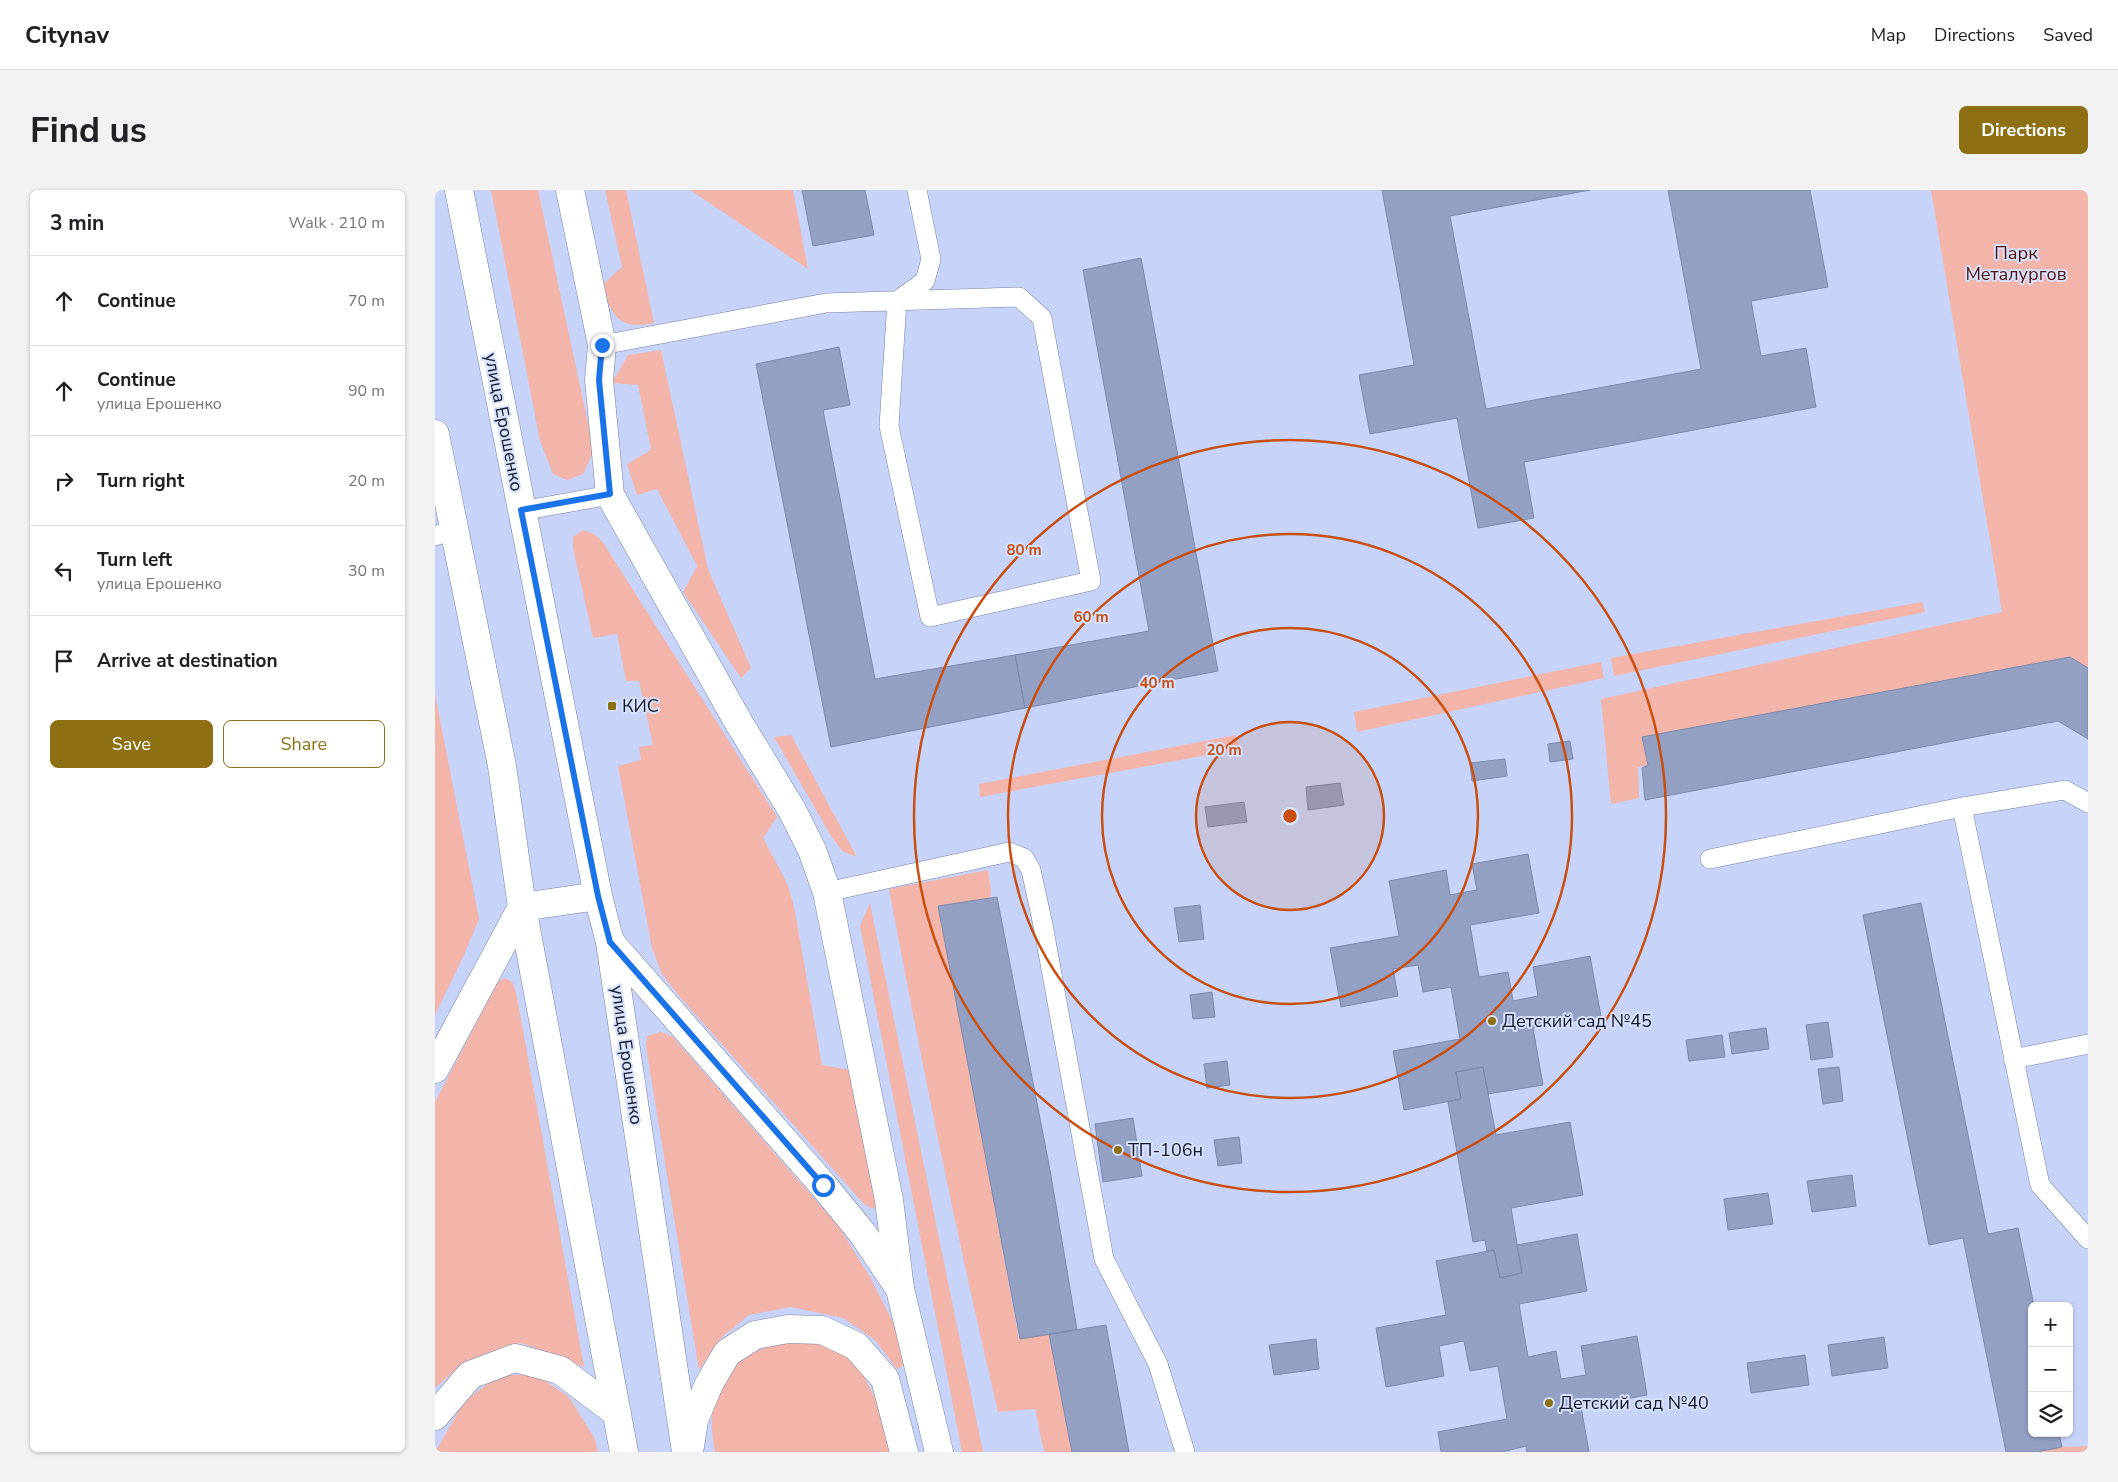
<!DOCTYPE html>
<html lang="en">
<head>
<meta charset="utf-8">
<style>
	body { margin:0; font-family:"Nunito Sans",sans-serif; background:#f2f2f2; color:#202124 }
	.controls { position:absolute; right:15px; bottom:15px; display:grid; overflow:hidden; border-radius:8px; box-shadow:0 1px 4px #0004 }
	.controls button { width:45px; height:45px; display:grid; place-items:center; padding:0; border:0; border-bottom:1px solid #e0e0e0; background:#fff; color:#202124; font:25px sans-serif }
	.stop { position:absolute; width:15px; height:15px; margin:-11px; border:4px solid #1a73e8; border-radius:50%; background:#fff }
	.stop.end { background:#1a73e8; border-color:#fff; box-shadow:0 1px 5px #0008 }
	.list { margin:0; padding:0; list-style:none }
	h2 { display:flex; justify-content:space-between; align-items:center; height:65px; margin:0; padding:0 20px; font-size:21px }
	h2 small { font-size:16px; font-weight:400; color:#757577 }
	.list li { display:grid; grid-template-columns:32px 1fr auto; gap:15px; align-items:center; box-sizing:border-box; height:90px; padding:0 20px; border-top:1px solid #e0e0e0 }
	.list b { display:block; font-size:19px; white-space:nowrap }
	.list p { margin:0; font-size:16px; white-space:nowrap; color:#757577 }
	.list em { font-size:16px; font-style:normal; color:#757577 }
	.actions { display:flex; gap:10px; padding:15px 20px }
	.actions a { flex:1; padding:11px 0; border:1px solid #8c7013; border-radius:8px; text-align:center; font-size:18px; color:#8c7013 }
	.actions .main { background:#8c7013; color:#fff }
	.icon { flex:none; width:28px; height:28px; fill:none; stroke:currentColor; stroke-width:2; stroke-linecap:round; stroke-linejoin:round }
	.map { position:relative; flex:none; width:1653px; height:1262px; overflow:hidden; border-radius:8px }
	header { display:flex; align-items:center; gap:30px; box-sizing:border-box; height:70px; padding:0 25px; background:#fff; border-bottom:1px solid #e0e0e0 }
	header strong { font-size:24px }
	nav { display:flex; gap:28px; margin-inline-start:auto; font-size:18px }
	.intro { display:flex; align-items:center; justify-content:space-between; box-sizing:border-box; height:120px; padding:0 30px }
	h1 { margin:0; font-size:35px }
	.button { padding:12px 22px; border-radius:8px; background:#8c7013; color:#fff; font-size:18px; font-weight:700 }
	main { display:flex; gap:30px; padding:0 30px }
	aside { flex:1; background:#fff; border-radius:8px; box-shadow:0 1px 4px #0004 }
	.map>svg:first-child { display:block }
	.green { fill:#f3b4a9 }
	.building { fill:#94a0c3; stroke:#7d89ab }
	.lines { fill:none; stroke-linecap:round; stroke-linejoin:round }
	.service-casing { stroke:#7883a5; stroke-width:20 }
	.minor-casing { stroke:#7883a5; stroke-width:29 }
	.secondary-casing { stroke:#7883a5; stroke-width:29 }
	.service { stroke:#fff; stroke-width:19 }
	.minor { stroke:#fff; stroke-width:28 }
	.secondary { stroke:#fff; stroke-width:28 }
	.route { stroke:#1a73e8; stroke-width:6 }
	.ring { fill:none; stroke:#c84f10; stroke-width:2.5 }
	.poi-dot { fill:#8c7013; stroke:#d6e1ff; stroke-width:2 }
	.labels { text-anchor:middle; stroke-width:4; stroke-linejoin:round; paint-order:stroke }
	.park-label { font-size:18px; fill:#51120a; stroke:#d6e1ff }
	.street-label { font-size:18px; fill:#151926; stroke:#d6e1ff }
	.poi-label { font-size:18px; fill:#151926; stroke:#d6e1ff; text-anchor:start }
	.centre { fill:#c84f10; stroke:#d6e1ff; stroke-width:2.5 }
	.ring-label { font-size:15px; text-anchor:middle; font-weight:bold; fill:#c84f10; stroke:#d6e1ff; stroke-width:4; stroke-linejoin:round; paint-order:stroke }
</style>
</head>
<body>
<header>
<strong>Citynav</strong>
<nav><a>Map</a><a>Directions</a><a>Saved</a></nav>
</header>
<div class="intro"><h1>Find us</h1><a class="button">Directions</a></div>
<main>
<aside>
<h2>3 min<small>Walk · 210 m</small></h2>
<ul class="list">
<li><svg class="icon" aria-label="ahead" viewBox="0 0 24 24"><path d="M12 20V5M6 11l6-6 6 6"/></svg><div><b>Continue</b></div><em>70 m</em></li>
<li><svg class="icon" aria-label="ahead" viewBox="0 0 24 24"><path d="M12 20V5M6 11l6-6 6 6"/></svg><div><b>Continue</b><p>улица Ерошенко</p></div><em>90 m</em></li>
<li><svg class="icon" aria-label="right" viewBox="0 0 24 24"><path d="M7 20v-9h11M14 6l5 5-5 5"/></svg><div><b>Turn right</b></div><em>20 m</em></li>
<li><svg class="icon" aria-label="left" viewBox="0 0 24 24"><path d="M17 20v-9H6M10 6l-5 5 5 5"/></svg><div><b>Turn left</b><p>улица Ерошенко</p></div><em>30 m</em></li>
<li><svg class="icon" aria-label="arrive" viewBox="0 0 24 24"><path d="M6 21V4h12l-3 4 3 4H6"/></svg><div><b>Arrive at destination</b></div></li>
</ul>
<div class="actions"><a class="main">Save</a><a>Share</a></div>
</aside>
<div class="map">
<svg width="1653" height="1262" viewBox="0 0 1653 1262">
	<rect width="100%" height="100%" fill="#c7d3f9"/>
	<path class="green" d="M56,0h47l53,247 1,18 -9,19 -16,6 -14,-6 -13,-33z
		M170,0h21l28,133c-35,7 -41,-6 -53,-37l21,-19z
		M255,0h103l15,79z
		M1496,0h157v478l-18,-11 -428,80 6,28 -10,2 1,31 -28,6 -10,-105 401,-87z
		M226,160l47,219 43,99 -10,10 -58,-86 14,-26 -40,-77 -20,6 -10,-31 24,-14 -13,-65 -26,-2 16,-28z
		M148,340l11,4 8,7 175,276 -14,21 24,45 7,23 28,159 28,5 28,134 -5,5 -9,-5 -185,-208 -17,-22 -10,-26 -34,-182 23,-6 -2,-13 14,-2 -14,-64h-13l-9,-47 -24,4 -20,-90v-11z
		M1487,412l3,10 -311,64 -3,-18z
		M1166,472l3,16 -247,54 -3,-20z
		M0,504l44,225 -15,36 -29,60z
		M356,545l66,122 -15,-6 -11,-15 -57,-99z
		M801,545l4,14 -260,48 -1,-13z
		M553,680l3,21 -1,7 -51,9 80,432 30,-5 23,118h-28l-9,-43 -37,3c-41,-174 -76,-348 -109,-523z
		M435,713l113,549h-21l-102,-526z
		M70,788l7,4 4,10 68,375 -31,-13 -32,-11 -34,10 -35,20 -17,15v-286l63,-120z
		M226,842l12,5 166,190 31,50 25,49 9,39 -7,4 -22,-29 -32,-22 -52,-11 -42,8 -28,23 -22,32 -53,-323 1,-11z
		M358,1148c9,1 19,2 27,4 48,15 59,67 73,110h-178c-14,-66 17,-98 78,-114z
		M64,1185h38l32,22 26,42 3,13h-163l29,-50z
		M1653,1256v6h-51l25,-5z"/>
	<path class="building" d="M367,0h63l9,45 -61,11z
		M947,0h208l-140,26 36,193 215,-40 -33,-179h142l18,97 -77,14 10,55 45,-8 10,59 -292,55 10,56 -56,10 -21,-110 -87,16 -11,-59 55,-10z
		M706,68l77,413 -193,37 -10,-53 134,-24 -66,-361z
		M404,157l11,58 -27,5 52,269 140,-24 10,53 -194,39 -75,-383z
		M1635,467l18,11v71l-30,-18 -413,79 -3,-32 6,-3 -6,-28z
		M1135,551l3,18 -23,3 -2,-18z
		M1070,569l2,17 -35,5 -2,-18z
		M905,593l4,22 -36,5 -2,-23z
		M809,612l3,20 -39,5 -3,-20z
		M1093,664l11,59 -69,12 9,52 29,-5 5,29 25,-5 -5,-29 57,-11 11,60 -68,12 10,57 -55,9 -5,-27 -27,5 5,27 -57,11 -11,-59 67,-12 -9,-52 -28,5 -5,-27 -25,4 5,27 -57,11 -11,-59 69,-12 -10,-55 57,-11 4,25 27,-5 -5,-26z
		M562,707l53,273 27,160 -57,9 -82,-433z
		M1486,713l67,331 30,-6 16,78h-2v127h27l3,14 -25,5h-31l-43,-214 -34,7 -66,-330z
		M765,715l4,34 -25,3 -5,-34z
		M777,802l3,25 -22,2 -3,-24z
		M1393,832l5,35 -22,3 -5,-35z
		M1331,838l3,21 -37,5 -3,-21z
		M1287,845l3,22 -36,4 -3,-21z
		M792,871l3,24 -23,3 -3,-24z
		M1048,877l13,68 74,-13 13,73 -72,13 11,65 -22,5 -6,-28 -7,1 -2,-11 -12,2 -25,-140 13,-3 -5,-27z
		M1404,877l4,34 -20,3 -5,-35z
		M698,928l9,58 -39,6 -8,-58z
		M804,947l3,26 -24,3 -4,-26z
		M1417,985l4,31 -44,6 -5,-31z
		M1333,1003l5,31 -45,6 -4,-31z
		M1142,1044l10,57 -68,13 9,53 28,-6 5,28 25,-4 -5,-29 56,-10 10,59 -66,12 8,45h-62l-1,-6 -24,6h-61l-3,-20 69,-13 -9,-53 -28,5 -6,-30 -25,5 5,30 -58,11 -10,-59 70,-13 -10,-54 58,-11 6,28 22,-5 -5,-28z
		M671,1135l23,127h-57l-23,-118z
		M1449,1147l4,31 -56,8 -4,-31z
		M881,1149l3,30 -45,6 -5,-30z
		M1370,1165l4,30 -58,8 -4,-30z"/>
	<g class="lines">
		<defs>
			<path id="service" d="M167,155l224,-42 193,-6 23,21 49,263 -161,36 -41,-191 8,-125 28,-20 6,-22 -14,-69
				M86,321l89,-16
				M0,346l19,-6
				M1527,617l78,378 48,54
				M1275,669l252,-52 103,-17 23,13
				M392,702l182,-40 15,6 7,12 12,55 61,334 54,105 27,88
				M1578,869l75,-15"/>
			<path id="minor" d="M135,0l32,155 -3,35 11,115 129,228 53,87 20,40 15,42 62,308 11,89"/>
			<path id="secondary" d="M24,0l139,706 12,46 76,510
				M0,244l67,332 20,141 102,545
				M87,717l76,-11
				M175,752l213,243 40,49 37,55 39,163
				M0,879l87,-162
				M0,1226l35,-41 45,-17 45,12 57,43
				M255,1256l4,-26 15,-36 18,-31 28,-18 33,-6 34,1 34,16 29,33 19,73"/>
		</defs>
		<use href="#service" class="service-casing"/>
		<use href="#minor" class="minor-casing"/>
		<use href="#secondary" class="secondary-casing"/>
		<use href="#service" class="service"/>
		<use href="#minor" class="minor"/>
		<use href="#secondary" class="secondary"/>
	</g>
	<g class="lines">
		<path class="route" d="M167,155l-3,35 11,114 -89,16 77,386 12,46 213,243"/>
	</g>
	<circle cx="855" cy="626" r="94" fill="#c84f10" fill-opacity=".12"/>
	<g class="ring">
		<circle cx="855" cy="626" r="94"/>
		<circle cx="855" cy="626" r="188"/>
		<circle cx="855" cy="626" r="282"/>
		<circle cx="855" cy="626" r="376"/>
	</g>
	<g class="poi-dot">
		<rect x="172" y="511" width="10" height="10" rx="2.5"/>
		<circle cx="1057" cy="831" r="5"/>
		<circle cx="683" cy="960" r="5"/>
		<circle cx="1114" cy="1213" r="5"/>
	</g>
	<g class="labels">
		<g class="park-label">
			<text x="1581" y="69">Парк<tspan x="1581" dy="21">Металургов</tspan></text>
		</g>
		<g class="street-label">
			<text transform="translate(69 232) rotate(79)" y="6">улица Ерошенко</text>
			<text transform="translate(192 865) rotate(82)" y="6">улица Ерошенко</text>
		</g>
		<g class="poi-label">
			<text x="187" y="522">КИС</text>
			<text x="1067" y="837">Детский сад №45</text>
			<text x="693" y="966">ТП-106н</text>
			<text x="1124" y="1219">Детский сад №40</text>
		</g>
	</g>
	<circle cx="855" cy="626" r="8" class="centre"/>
	<g class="ring-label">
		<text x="589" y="365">80 m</text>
		<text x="656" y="432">60 m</text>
		<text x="722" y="498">40 m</text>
		<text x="789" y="565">20 m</text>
	</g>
</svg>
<div class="controls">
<button>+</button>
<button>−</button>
<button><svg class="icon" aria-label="layers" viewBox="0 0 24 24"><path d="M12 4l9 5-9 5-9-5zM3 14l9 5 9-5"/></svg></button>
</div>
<div class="stop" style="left:388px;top:995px"></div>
<div class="stop end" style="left:167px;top:155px"></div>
</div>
</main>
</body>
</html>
